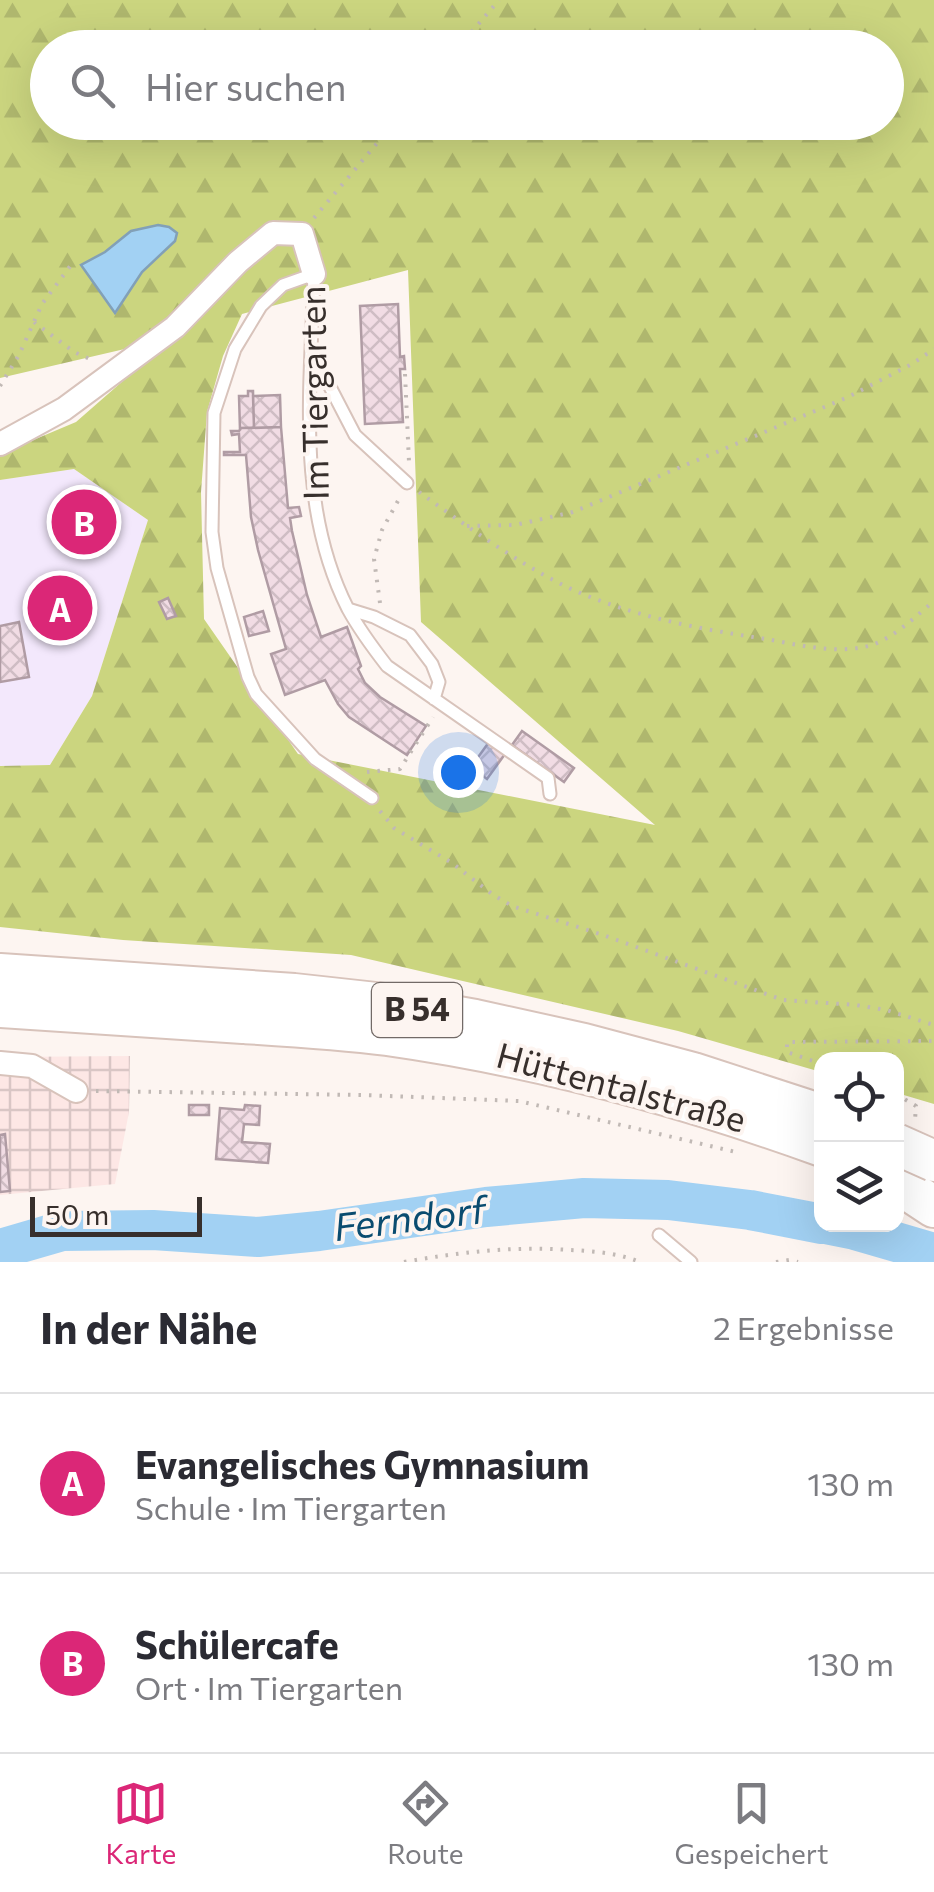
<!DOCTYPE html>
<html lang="de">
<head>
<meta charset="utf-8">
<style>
	body { margin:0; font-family:Commissioner,sans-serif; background:#f7f7f7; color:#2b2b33 }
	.controls { position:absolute; right:30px; bottom:30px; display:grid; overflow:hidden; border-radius:20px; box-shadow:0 10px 40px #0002 }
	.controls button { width:90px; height:90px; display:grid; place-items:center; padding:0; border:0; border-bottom:2px solid #e1e1e2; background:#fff; color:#2b2b33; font:50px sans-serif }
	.scale { position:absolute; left:30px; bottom:25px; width:172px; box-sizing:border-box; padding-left:10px; border:5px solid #372f2c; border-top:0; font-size:28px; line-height:35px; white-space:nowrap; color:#372f2c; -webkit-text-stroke:8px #fdf5f1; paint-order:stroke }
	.you { position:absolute; left:458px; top:772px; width:35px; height:35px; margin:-25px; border:8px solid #fff; border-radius:50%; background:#1a73e8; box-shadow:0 0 0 15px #1a73e833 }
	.badge { display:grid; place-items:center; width:65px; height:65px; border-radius:50%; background:#db2777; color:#fff; font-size:32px; font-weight:700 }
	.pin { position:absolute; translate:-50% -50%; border:5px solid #fff; box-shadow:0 2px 10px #0006 }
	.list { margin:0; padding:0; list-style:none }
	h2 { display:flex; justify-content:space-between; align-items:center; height:130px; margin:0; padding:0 40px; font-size:42px }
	h2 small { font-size:32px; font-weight:400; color:#7c7c81 }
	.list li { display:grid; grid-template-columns:65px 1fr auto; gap:30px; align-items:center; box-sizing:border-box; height:180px; padding:0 40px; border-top:2px solid #e1e1e2 }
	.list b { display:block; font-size:38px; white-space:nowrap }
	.list p { margin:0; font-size:32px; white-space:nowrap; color:#7c7c81 }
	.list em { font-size:32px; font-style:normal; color:#7c7c81 }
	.icon { flex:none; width:55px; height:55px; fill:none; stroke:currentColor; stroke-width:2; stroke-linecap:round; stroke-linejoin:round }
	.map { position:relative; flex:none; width:934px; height:1262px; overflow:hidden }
	.search { position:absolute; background:#fff; box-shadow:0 10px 40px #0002; left:30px; right:30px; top:30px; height:110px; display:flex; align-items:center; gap:25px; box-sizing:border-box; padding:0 35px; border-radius:55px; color:#7c7c81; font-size:38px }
	.sheet { height:490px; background:#fff }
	nav { display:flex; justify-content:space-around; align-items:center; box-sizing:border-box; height:140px; border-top:2px solid #e1e1e2; background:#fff; font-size:28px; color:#7c7c81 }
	nav a { display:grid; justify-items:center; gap:5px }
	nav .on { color:#db2777 }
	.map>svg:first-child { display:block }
	.industrial { fill:url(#industrial-grid) }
	.education { fill:#f3e8fc }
	.forest { fill:url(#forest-firs); fill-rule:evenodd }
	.water { fill:#a2d1f3; stroke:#82a0b7; stroke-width:2.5 }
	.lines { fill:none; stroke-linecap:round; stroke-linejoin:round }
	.river { stroke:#a2d1f3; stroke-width:40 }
	.building { fill:url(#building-cross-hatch); stroke:#b09ca4; stroke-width:2.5 }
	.service-casing { stroke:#d8c3bb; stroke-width:15 }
	.minor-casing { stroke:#d8c3bb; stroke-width:26 }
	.trunk-casing { stroke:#d8c3bb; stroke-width:44 }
	.path { stroke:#c1b9b5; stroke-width:4; stroke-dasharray:2.5 8; stroke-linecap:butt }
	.service { stroke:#fff; stroke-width:11 }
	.minor { stroke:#fff; stroke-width:22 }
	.trunk { stroke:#fff; stroke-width:40 }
	.trunk-bridge-casing { stroke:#d8c3bb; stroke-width:44; stroke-linecap:butt }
	.trunk-bridge { stroke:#fff; stroke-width:40 }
	.labels { text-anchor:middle; stroke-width:8; stroke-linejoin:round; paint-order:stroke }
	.shield { fill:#fdf5f1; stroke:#726a67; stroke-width:2.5 }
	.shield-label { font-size:32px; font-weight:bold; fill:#372f2c }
	.street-label { font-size:35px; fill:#372f2c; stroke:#fdf5f1 }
	.water-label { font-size:38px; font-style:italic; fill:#0a4c70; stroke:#fdf5f1 }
</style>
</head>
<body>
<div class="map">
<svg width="934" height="1262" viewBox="0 0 934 1262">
	<defs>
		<pattern id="industrial-grid" width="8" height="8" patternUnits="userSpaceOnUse" patternTransform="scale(2.5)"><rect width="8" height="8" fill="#fde7e5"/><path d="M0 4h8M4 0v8" fill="none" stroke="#d9c6c5"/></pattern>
		<pattern id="forest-firs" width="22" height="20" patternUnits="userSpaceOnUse" patternTransform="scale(2.5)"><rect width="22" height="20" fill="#cbd57f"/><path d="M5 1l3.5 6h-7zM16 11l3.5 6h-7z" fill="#afb76e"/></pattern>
		<pattern id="building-cross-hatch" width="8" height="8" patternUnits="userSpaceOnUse" patternTransform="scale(2.5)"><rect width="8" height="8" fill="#f1dce4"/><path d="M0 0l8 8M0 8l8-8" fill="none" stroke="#cfbdc4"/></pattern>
	</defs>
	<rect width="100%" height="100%" fill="#fdf5f1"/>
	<path class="industrial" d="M130,1056l-1,56 -14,72 -115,11v-138z"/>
	<path class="education" d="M74,469l74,51 -56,176 -42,69 -50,2v-287z"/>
	<path class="forest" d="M0,0h934v1104l-37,-11 -1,-33h-74l-1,12 -143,-41 -327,-76 -228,-15 -123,-13v-161l50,-1 42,-69 56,-176 -74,-51 -74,11v-26l76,-32 96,-84 -172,40zM48,48h838v74h-838zM408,270l13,352 234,203 -357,-71 -94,-135 -3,-127 6,-80 16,-56 19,-42z"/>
	<path class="water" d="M158,225l11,2 8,6 -2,8 -33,31 -27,41 -34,-48 24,-13 26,-21z"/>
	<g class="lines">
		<path class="river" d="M825,1224l30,6 79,23
			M0,1249l62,-18 91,-1 105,7 61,-6 167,-24 98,-9 84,2 82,10 72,14"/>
	</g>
	<path class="building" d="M398,304l2,53 4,-1 1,13h-5l3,53 -38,2 -5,-118z
		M248,391h5l1,37h-13l-1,2 -1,-34h9z
		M280,395l1,32 -27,1 -1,-32z
		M281,427l7,81 11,-1 2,9 -11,2 2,13 15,64 14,42 26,-10 14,39 -3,3 7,14 15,14 46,29 -19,29 -58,-38 -11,-13 -13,-24 -40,15 -14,-41 15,-5 -28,-99 -7,-33 -5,-62h-22v-3h16l-1,-18 -7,1 -1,-4h8l2,-3z
		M78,505h10v4l10,2v23l4,1 5,12 -15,8 -28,-18z
		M168,598l8,18 -9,3 -8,-17z
		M263,611l6,20 -20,5 -5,-19z
		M19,622l10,55 -29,5v-56z
		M522,731l52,37 -10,14 -52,-37z
		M489,742l16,12 -18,25 -16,-12z
		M189,1105h20v10h-20z
		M245,1105l15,1 -1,19 -15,-1 -2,18 28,2 -2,19 -52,-4 4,-51 24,2z
		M5,1134l5,57 -10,1v-57z"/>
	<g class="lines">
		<defs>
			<path id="service" d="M314,356l41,79 52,48
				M348,609l26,8 36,18 22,29 7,18 -5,17
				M372,798l-57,-39 -59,-65 -8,-17 -31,-109 -5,-36 2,-119 21,-64 26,-43 22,-21 31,-11c-3,112 -19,231 34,335 11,20 25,39 39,57l161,112 2,16
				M659,1235l32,27"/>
			<path id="minor" d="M0,444l64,-35 111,-82 63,-65 35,-29 29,1 12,40
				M0,1063l32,3 44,25"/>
			<path id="trunk" d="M0,974l294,20 91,10 90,16 109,24 109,29 129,42
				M0,1007c81,5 162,10 243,16 48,3 97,6 144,12 148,21 294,60 435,111
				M896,1182l38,25"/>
		</defs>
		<use href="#service" class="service-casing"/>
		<use href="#minor" class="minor-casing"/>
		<use href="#trunk" class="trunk-casing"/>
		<path class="path" d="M458,48l41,-48
			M314,218l81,-96
			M34,322l40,30 18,8
			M405,374l4,88
			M0,386l19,-31 23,-51 32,-43
			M419,492c46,33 97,70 148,95 62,29 132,42 199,52 33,6 72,16 106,6 23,-8 44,-29 62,-44
			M467,526l48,-1 58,-13 273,-114 66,-34 22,-15
			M380,603l-6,-44 8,-29 17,-31
			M367,772l33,-3 33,-52
			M380,811l14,17 58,35 40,31 20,12 91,29 180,65 73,5 30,5 48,15
			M822,1064l-35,-12v-10l147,-1
			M96,1091l266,4 157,6 221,52
			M896,1094l20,12 -1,14
			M404,1262c57,-10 109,-16 166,-12 23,1 48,3 70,12
			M776,1262l13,-2 9,2"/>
		<use href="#service" class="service"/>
		<use href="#minor" class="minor"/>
		<use href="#trunk" class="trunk"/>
		<defs>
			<path id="trunk-bridge" d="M896,1144l38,17"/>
		</defs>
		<use href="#trunk-bridge" class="trunk-bridge-casing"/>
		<use href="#trunk-bridge" class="trunk-bridge"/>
	</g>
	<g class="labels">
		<rect class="shield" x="372" y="983" width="90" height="54" rx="8"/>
		<g class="shield-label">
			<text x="417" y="1021">B 54</text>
		</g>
		<g class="street-label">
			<text transform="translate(315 393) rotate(-91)" y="12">Im Tiergarten</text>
			<text transform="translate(621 1088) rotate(15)" y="12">Hüttentalstraße</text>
		</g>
		<g class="water-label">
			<text transform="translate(410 1219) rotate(-7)" y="13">Ferndorf</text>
		</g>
	</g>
</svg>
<div class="controls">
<button><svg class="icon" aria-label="locate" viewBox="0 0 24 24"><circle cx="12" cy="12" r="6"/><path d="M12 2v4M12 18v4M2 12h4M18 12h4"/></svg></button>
<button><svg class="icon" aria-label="layers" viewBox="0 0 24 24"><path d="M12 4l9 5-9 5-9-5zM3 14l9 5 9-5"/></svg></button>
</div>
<div class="scale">50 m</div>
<div class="you"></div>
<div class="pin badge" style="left:60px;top:608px">A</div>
<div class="pin badge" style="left:84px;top:522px">B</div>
<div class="search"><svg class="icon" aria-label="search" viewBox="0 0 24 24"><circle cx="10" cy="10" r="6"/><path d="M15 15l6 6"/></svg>Hier suchen</div>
</div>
<section class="sheet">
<h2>In der Nähe<small>2 Ergebnisse</small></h2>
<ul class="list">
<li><span class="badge">A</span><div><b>Evangelisches Gymnasium</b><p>Schule · Im Tiergarten</p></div><em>130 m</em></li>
<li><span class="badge">B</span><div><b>Schülercafe</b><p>Ort · Im Tiergarten</p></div><em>130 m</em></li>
</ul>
</section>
<nav>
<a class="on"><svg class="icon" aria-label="map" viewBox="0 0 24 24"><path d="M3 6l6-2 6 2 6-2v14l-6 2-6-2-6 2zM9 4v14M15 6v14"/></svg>Karte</a>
<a><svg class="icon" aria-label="directions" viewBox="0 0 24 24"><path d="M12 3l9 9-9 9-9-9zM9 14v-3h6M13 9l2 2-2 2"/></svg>Route</a>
<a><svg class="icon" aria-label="saved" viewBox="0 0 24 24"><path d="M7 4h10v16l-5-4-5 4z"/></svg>Gespeichert</a>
</nav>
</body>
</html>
